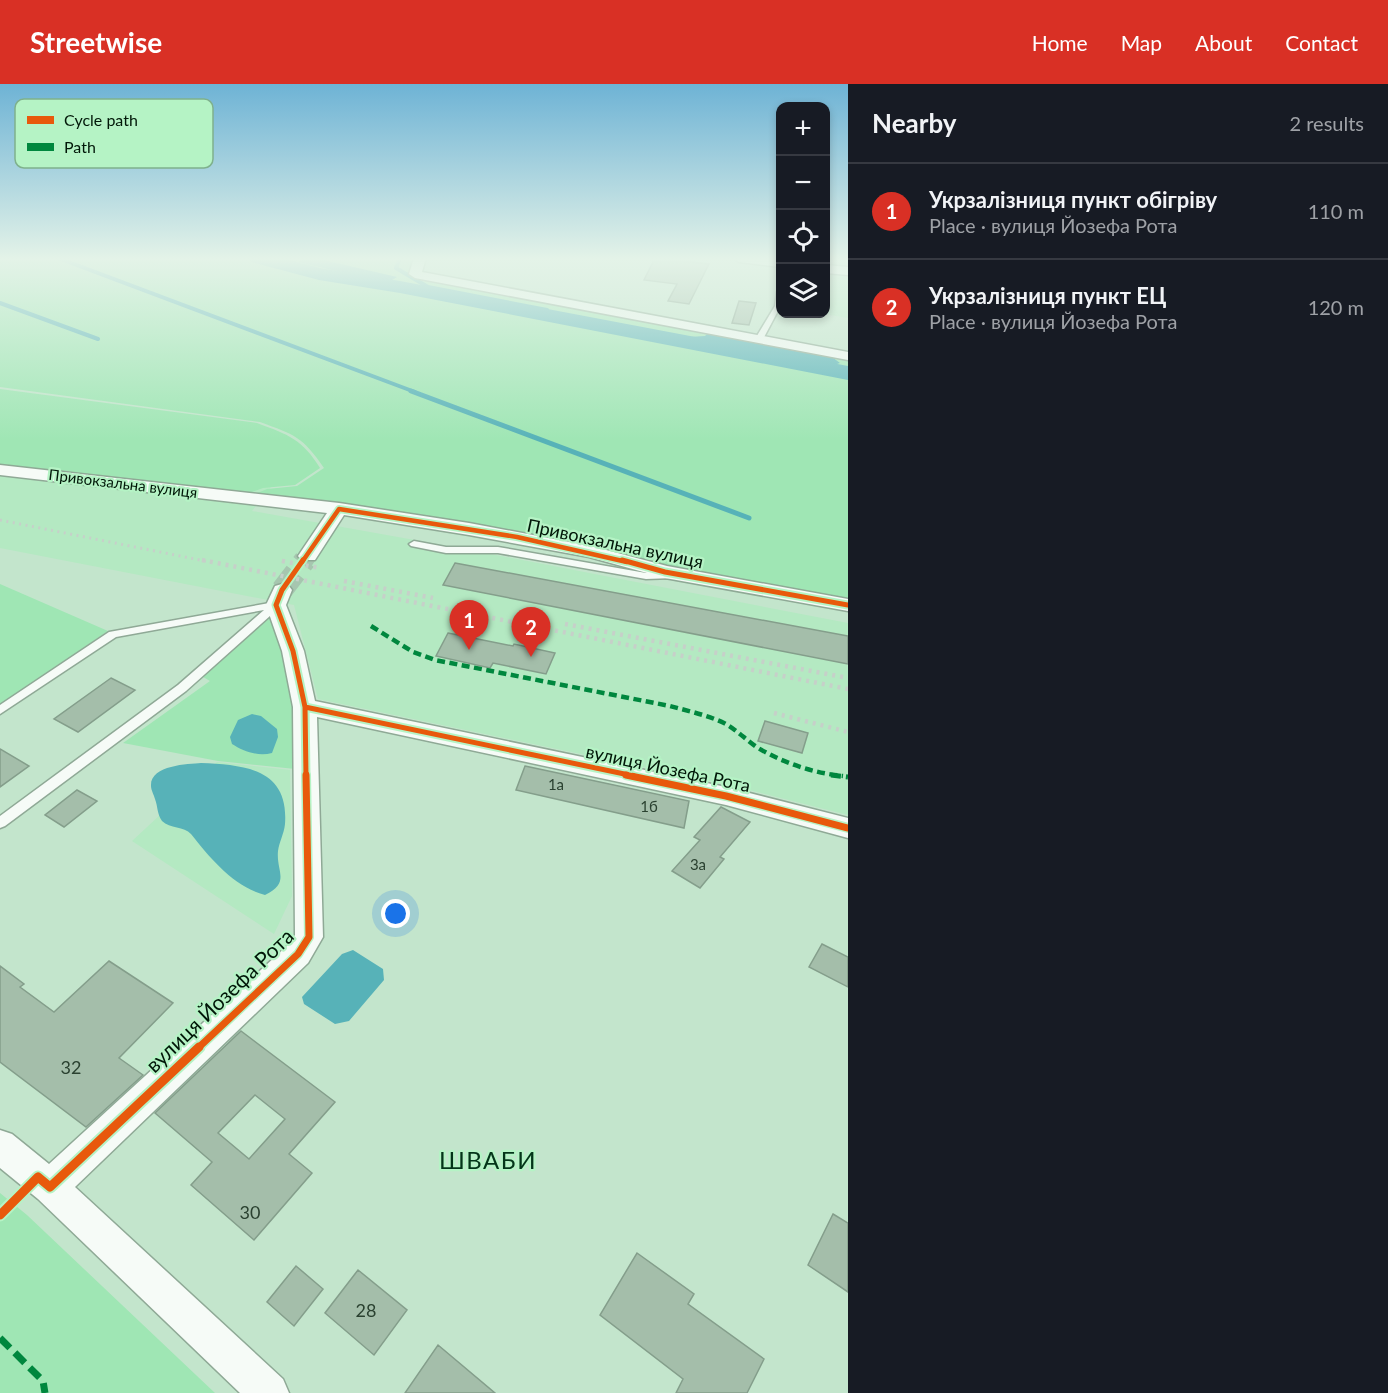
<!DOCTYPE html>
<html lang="en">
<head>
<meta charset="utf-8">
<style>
	body { margin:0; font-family:Lato,sans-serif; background:#242831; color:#f1f3f6 }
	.controls { position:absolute; right:18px; top:18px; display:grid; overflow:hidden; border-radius:12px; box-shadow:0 3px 9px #0003 }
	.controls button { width:54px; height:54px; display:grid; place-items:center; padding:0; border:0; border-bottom:2px solid #363941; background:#171b24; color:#f1f3f6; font:30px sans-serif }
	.you { position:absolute; left:396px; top:830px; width:21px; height:21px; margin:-15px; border:4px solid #fff; border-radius:50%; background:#1a73e8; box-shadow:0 0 0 9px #1a73e833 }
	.badge { display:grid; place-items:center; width:39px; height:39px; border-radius:50%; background:#d93025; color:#fff; font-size:20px; font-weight:700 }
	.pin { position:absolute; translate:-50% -50px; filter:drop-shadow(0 2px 3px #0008) }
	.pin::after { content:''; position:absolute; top:32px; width:21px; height:18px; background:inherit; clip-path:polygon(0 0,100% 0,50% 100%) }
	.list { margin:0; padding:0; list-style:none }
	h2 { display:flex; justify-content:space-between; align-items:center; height:78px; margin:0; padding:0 24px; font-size:26px }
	h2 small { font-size:20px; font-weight:400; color:#9ea1a6 }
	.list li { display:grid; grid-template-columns:39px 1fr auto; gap:18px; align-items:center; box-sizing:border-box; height:96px; padding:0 24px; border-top:2px solid #363941 }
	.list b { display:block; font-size:22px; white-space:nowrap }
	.list p { margin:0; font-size:20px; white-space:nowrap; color:#9ea1a6 }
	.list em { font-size:20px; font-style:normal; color:#9ea1a6 }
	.icon { flex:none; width:33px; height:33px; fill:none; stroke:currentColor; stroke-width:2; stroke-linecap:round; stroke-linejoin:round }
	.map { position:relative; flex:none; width:848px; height:1309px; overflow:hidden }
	header { display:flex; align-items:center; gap:36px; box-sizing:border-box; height:84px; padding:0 30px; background:#d93025; color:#fff }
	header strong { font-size:28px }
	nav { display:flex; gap:33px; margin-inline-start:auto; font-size:21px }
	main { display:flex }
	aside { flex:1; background:#171b24 }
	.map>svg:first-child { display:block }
	.built { fill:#b4e9c2 }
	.green { fill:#9fe6b4 }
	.water { fill:#57b2b8 }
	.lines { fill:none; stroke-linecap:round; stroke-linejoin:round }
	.stream-far1 { stroke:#57b2b8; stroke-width:4 }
	.stream { stroke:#57b2b8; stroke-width:5 }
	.river { fill:#57b2b8; fill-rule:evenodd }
	.building { fill:#a4beaa; stroke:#849e8b; stroke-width:1.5; fill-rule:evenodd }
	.street-tunnel-far1 { stroke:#a6c6af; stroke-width:17; stroke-dasharray:17 9; stroke-linecap:butt }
	.street-tunnel { stroke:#a6c6af; stroke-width:22; stroke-dasharray:22 11; stroke-linecap:butt }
	.lane-casing { stroke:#8fa996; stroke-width:3 }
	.street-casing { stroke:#8fa996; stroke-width:3 }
	.lane { fill:#f6fbf7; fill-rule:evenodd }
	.street { fill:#f6fbf7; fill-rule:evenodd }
	.rail-far1 { stroke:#c6d0c9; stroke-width:3; stroke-dasharray:2 4.5; stroke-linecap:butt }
	.rail { stroke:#c6d0c9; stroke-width:4.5; stroke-dasharray:3 5; stroke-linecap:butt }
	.quiet-far2 { stroke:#00873e; stroke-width:4.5; stroke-dasharray:8 4.5; stroke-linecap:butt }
	.quiet-far1 { stroke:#00873e; stroke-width:5; stroke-dasharray:10 5; stroke-linecap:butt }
	.quiet { stroke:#00873e; stroke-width:7; stroke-dasharray:14 7; stroke-linecap:butt }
	.cycleway-far3-casing { stroke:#b5f3c5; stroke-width:8 }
	.cycleway-far2-casing { stroke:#b5f3c5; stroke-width:9 }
	.cycleway-far1-casing { stroke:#b5f3c5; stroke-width:10 }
	.cycleway-casing { stroke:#b5f3c5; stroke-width:13 }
	.cycleway-far3 { stroke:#e8590c; stroke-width:4.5 }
	.cycleway-far2 { stroke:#e8590c; stroke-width:5 }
	.cycleway-far1 { stroke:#e8590c; stroke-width:7 }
	.cycleway { stroke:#e8590c; stroke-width:9 }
	.labels { text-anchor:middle; stroke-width:4.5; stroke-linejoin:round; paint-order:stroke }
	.far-street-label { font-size:15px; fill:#011708; stroke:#b5f3c5 }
	.number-label { font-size:15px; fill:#2a4130 }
	.street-label { font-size:18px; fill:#011708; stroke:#b5f3c5 }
	.near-number-label { font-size:18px; fill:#2a4130 }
	.near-street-label { font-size:21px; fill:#011708; stroke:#b5f3c5 }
	.near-neighbourhood-label { font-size:24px; letter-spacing:1.5px; fill:#043519; stroke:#b5f3c5 }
	.key { fill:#b5f3c5; stroke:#7fb18c; stroke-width:1.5 }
	.key-label { font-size:16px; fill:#011708 }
</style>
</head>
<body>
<header>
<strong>Streetwise</strong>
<nav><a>Home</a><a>Map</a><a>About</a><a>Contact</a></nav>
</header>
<main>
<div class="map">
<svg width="848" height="1309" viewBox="0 0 848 1309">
	<rect width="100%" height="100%" fill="#c3e5cc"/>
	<path class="built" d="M829,188l19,3v43l-23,-4z
		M0,327l294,47 -42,53 213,38 383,74v192l-119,-30 -411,-86 -24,-94 -294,-57z
		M217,678l73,8 2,126 -18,38 -142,-93z"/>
	<path class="green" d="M0,174h418l-5,16 435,84v244l-595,-107 14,-6 30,-3 27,-18c-22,-32 -29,-33 -64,-46l-260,-35z
		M0,305l257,34c32,12 45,16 63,45l-25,17 -32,3 -17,6 -246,-27z
		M0,500l108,47 -108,74z
		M276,521l29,165 -87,-9 -95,-18 87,-62 -12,-7z
		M0,1109l27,22 188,178h-215z"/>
	<path class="water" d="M306,174h9l82,19 -10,6 -89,-21z
		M708,249l124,24 8,6 -6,2 -104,-20 -40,-5 -2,-3 17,-1z
		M252,630l9,2 16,13 1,8 -6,16c-14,4 -29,-2 -40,-9l-2,-7 8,-17z
		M201,679c43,2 88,5 84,61 -1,10 -6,18 -7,27 -2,21 13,31 -13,44 -31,-8 -55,-37 -74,-61 -7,-8 -21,-5 -29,-13 -5,-7 -4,-14 -7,-22 -1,-4 -4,-9 -4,-13 -1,-21 37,-22 50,-23z
		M353,866l30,19 1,11 -35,41 -14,3 -31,-20 -2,-7 40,-43z"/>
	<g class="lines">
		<path class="stream-far1" d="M58,174l357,134
			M400,174l-4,10 32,19 119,23 -1,6
			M0,219l98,36"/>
		<path class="stream" d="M411,307l338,127"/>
		<path class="river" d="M248,174h34l38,10 80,13 448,85v14l-448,-87 -81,-13 -68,-18z"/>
	</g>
	<path class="building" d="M655,174l54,6 -20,40 -21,-3 9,-17 -33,-4z
		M739,217l17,2 -7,22 -17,-2z
		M455,479l393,73v28l-405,-79z
		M448,549l65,13 1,-2 41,9 -9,21 -53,-11 -3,5 -54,-12z
		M111,594l24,12 -57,42 -24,-13z
		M765,637l43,12 -6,20 -44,-12z
		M0,665l29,17 -29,21z
		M525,682l164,35 -5,27 -168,-38z
		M77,706l20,11 -33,26 -19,-12z
		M721,723l29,15 -30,35 4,2 -24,29 -28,-17 28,-31 -6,-3z
		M822,860l26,13v30l-39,-20z
		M109,877l64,42 -54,55 24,17 -57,52 -86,-65v-96l24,18 -4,3 34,25z
		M241,947l94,71 -46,52 23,19 -58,67 -63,-55 21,-23 -57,-49zM255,1011l30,24 -36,40 -31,-26z
		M833,1130l15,9v69l-40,-27z
		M637,1169l57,41 -6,10 76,55 -17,34h-71l7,-14 -83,-64z
		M296,1182l27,23 -29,37 -27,-24z
		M358,1186l49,40 -33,45 -49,-42z
		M438,1261l57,48h-90z"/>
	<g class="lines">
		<path class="street-tunnel-far1" d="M304,478l4,-6"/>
		<path class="street-tunnel" d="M282,506l23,-30"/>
		<defs>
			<path id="lane" d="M780,206v17l-18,34h-6l-1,-2 20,-33 2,-14z
				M414,457l32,6h52l148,26 28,-1 5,3 -5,3 -28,1 -148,-26h-52l-35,-7 -2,-2z
				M275,518l5,1 1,2 -1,2 -94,84 -181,135 -5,2v-12l178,-131 86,-75 -148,27 -116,77v-9l109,-73z"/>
			<path id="street" d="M414,174h12l-4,14 426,80v8l-433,-82 -6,-4z
				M733,174l47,1v8l-41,-5z
				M826,181l22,2v8l-22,-2z
				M0,381l339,38 130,20 122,23 76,20 181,33v12l-183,-33 -76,-21 -120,-22 -125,-20 -29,45h-14l-3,-4 29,-43 -327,-38z
				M282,500l7,2 3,4 -6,15 18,46 11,50 411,86 122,31v20l-122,-33 -409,-88 6,220 -15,26 -233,224 208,192 6,14h-49l-202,-194 -38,-31v-38l12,4 37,30 239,-219 7,-10 -2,-228 -11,-56 -16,-46 9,-19z"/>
		</defs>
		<use href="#lane" class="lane-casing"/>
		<use href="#street" class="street-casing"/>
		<use href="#lane" class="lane"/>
		<use href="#street" class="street"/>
		<path class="rail-far1" d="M0,436l210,42
			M282,477l4,1"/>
		<path class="rail" d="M202,476l646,129
			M282,477l38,7
			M344,497l89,17
			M565,540l283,54
			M774,629l74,19"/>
		<path class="quiet-far2" d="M371,542l42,26 22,8 235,46c18,5 37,9 54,17 13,7 22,17 34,25 26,15 55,25 85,28"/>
		<path class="quiet-far1" d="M831,691l17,2"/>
		<path class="quiet" d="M0,1254l43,43 2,12"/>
		<defs>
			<path id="cycleway-far3" d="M302,478l37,-53 178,28 110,25"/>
			<path id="cycleway-far2" d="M303,476l-21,30 -6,15 17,46 12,56 1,69
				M622,476l43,12 183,33
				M305,623l329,69"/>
			<path id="cycleway-far1" d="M626,691l100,21 122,32
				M197,965l101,-95 11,-17 -3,-162"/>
			<path id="cycleway" d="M0,1131l38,-38 12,10 149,-140"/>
		</defs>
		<use href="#cycleway-far3" class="cycleway-far3-casing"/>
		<use href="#cycleway-far2" class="cycleway-far2-casing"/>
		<use href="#cycleway-far1" class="cycleway-far1-casing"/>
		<use href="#cycleway" class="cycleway-casing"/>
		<use href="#cycleway-far3" class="cycleway-far3"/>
		<use href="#cycleway-far2" class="cycleway-far2"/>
		<use href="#cycleway-far1" class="cycleway-far1"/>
		<use href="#cycleway" class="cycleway"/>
	</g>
	<linearGradient id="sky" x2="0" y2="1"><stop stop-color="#6eb3d5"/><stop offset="0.49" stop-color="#e4f3e8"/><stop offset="1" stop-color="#e4f3e8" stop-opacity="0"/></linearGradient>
	<rect width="848" height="357" fill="url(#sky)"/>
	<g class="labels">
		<g class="far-street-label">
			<text transform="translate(123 400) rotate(7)" y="5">Привокзальна вулиця</text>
		</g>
		<g class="number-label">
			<text x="556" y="706">1а</text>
			<text x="649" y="728">1б</text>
			<text x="698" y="786">3а</text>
		</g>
		<g class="street-label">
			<text transform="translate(615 460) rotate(12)" y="6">Привокзальна вулиця</text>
			<text transform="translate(668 685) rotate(12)" y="6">вулиця Йозефа Рота</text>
		</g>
		<g class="near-number-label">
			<text x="71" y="990">32</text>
			<text x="250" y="1135">30</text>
			<text x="366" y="1233">28</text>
		</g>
		<g class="near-street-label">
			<text transform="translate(220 917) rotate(-44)" y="7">вулиця Йозефа Рота</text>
		</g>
		<g class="near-neighbourhood-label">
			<text x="488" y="1085">ШВАБИ</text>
		</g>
	</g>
	<rect x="15" y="15" width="198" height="69" rx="9" class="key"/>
	<rect x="27" y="32" width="27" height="8" fill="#e8590c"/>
	<rect x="27" y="59" width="27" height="8" fill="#00873e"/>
	<g class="key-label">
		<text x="64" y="42">Cycle path</text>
		<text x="64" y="69">Path</text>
	</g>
</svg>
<div class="controls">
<button>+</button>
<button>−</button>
<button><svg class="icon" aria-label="locate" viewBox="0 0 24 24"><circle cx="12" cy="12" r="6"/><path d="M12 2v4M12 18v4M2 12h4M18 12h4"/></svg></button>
<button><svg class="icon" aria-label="layers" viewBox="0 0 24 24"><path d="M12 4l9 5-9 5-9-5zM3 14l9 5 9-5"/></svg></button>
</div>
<div class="you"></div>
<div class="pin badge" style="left:469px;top:566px">1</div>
<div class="pin badge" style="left:531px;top:573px">2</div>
</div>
<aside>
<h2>Nearby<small>2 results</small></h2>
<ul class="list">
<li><span class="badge">1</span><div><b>Укрзалізниця пункт обігріву</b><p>Place · вулиця Йозефа Рота</p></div><em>110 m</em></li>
<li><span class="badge">2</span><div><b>Укрзалізниця пункт ЕЦ</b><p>Place · вулиця Йозефа Рота</p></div><em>120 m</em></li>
</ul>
</aside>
</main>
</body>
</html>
